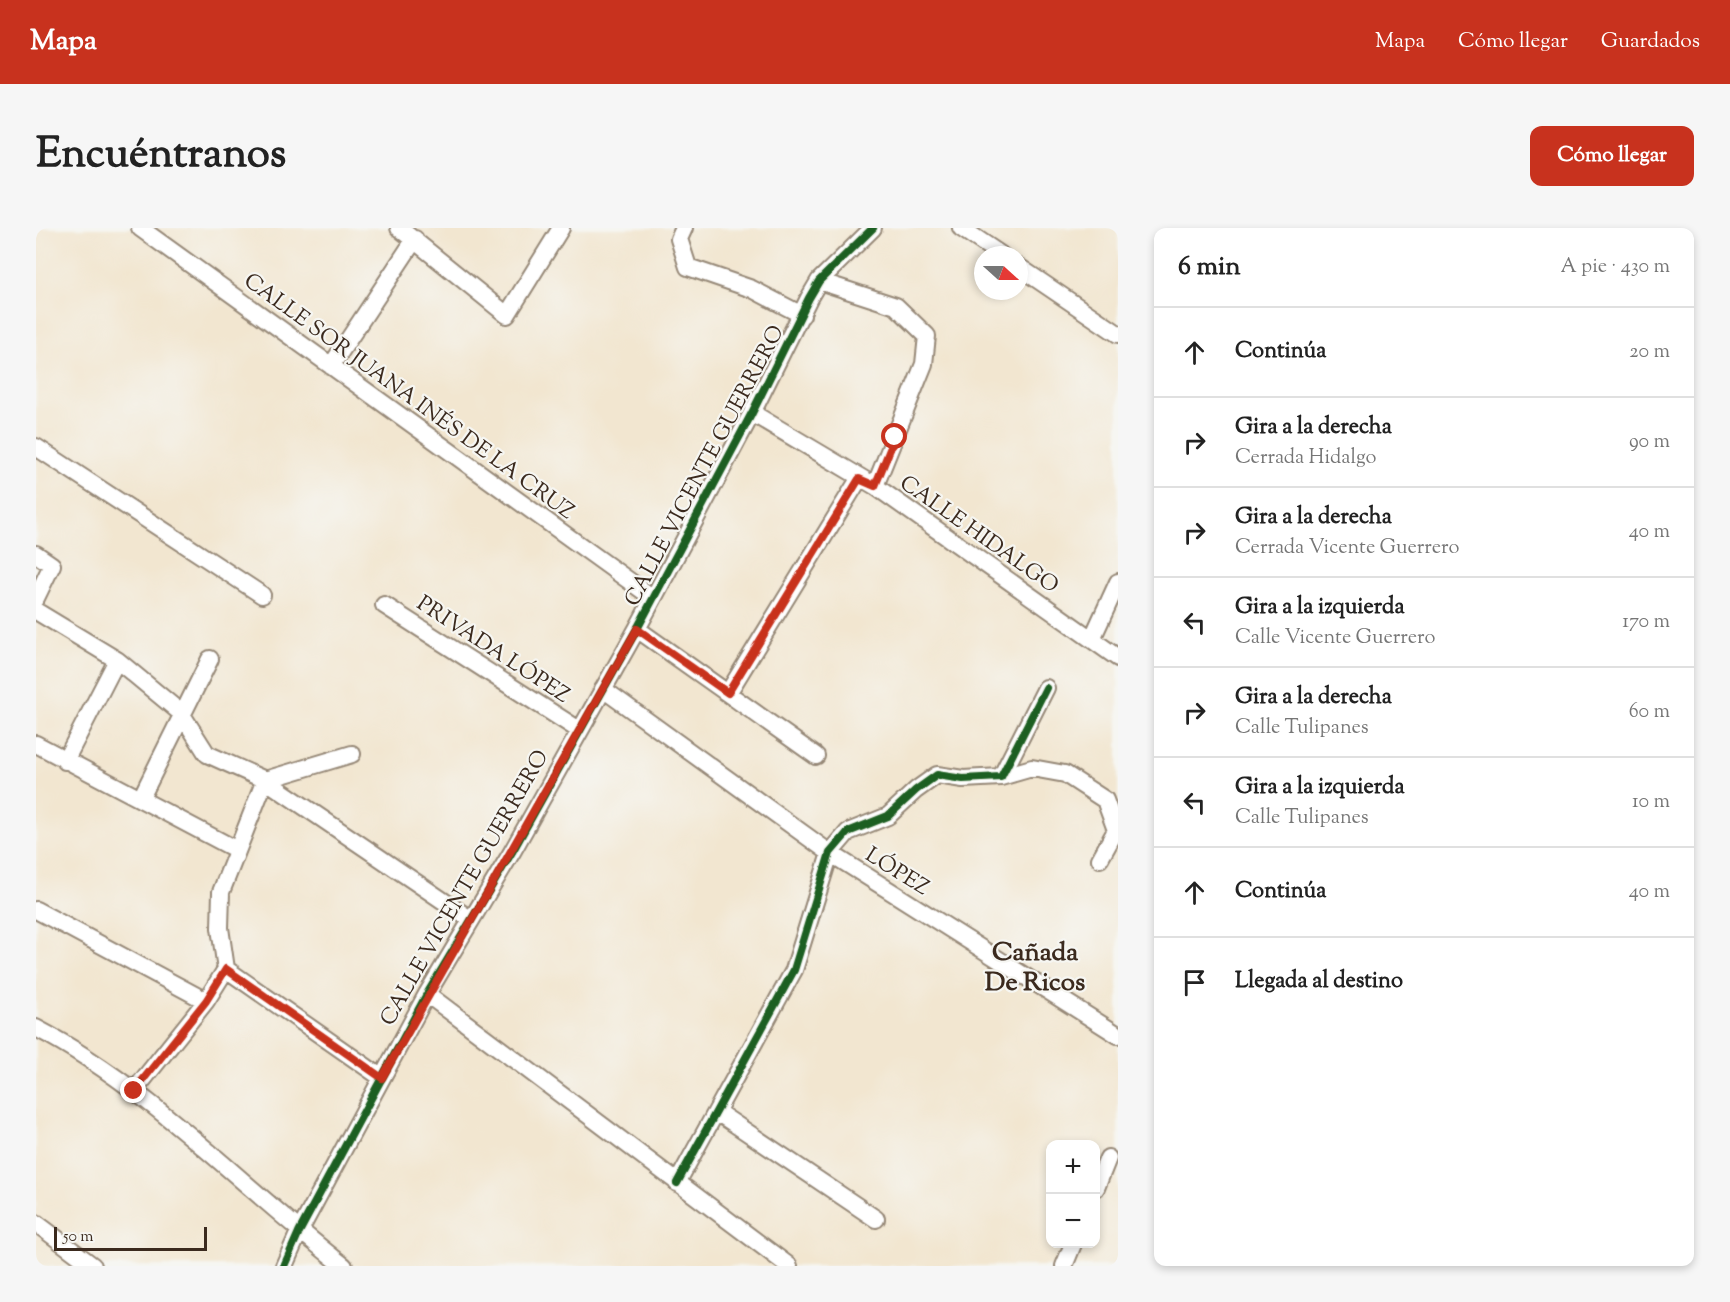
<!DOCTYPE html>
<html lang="es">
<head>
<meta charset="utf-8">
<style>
	body { margin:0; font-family:"Sorts Mill Goudy",serif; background:#f6f6f6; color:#222 }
	.controls { position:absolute; right:18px; bottom:18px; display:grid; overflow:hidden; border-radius:12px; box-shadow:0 3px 9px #0003 }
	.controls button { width:54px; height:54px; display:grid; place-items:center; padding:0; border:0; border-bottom:2px solid #e0e0e0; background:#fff; color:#222; font:30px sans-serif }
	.compass { position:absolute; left:938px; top:18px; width:54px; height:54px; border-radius:50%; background:#fff; box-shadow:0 3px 9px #0003; rotate:111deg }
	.scale { position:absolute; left:18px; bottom:15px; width:153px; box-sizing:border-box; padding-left:6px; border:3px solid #3b2a1e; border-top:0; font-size:16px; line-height:21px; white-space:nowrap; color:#3b2a1e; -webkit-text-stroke:4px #f6f6f2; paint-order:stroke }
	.stop { position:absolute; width:18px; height:18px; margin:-14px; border:4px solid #c8321e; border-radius:50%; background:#fff }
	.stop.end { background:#c8321e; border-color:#fff; box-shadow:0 2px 6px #0008 }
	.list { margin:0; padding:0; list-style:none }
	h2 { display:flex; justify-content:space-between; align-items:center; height:78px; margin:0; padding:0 24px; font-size:26px }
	h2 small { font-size:20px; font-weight:400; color:#767676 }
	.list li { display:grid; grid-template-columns:39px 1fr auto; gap:18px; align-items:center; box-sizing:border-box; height:90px; padding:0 24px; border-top:2px solid #e0e0e0 }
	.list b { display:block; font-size:22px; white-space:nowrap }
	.list p { margin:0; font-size:20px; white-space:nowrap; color:#767676 }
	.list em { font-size:20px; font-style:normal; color:#767676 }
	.icon { flex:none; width:33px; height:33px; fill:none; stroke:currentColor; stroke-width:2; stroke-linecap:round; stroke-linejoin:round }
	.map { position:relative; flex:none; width:1082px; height:1038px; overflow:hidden; border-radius:12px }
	header { display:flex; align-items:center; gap:36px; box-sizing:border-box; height:84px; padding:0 30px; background:#c8321e; color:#fff }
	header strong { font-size:28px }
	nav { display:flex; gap:33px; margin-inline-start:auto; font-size:21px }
	.intro { display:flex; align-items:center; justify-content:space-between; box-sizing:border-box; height:144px; padding:0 36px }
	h1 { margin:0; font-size:42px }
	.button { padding:15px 27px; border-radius:12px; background:#c8321e; color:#fff; font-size:21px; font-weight:700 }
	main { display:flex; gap:36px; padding:0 36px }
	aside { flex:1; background:#fff; border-radius:12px; box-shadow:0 3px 9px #0003 }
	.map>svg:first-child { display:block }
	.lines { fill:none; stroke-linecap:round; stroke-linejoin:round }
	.street-casing { stroke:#968877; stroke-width:20 }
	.street { stroke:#fff; stroke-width:16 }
	.cycleway-casing { stroke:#f6f6f2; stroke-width:11 }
	.cycleway { stroke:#1b5e20; stroke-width:8 }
	.route { stroke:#c8321e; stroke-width:8 }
	.labels { text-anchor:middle; stroke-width:4.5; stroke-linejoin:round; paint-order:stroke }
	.street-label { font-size:22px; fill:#3b2a1e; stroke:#f6f6f2 }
	.quarter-label { font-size:26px; font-weight:bold; fill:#3b2a1e; stroke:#f6f6f2 }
</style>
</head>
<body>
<header>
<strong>Mapa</strong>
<nav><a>Mapa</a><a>Cómo llegar</a><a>Guardados</a></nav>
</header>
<div class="intro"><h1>Encuéntranos</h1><a class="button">Cómo llegar</a></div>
<main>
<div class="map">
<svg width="1082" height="1038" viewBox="0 0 1082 1038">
	<rect width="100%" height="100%" fill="#f6f6f2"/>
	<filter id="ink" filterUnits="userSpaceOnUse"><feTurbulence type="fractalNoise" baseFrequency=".0167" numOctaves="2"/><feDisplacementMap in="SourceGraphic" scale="12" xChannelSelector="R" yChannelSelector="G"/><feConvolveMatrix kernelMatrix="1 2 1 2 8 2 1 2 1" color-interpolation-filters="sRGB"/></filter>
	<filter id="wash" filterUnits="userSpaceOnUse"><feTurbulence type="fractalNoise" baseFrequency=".008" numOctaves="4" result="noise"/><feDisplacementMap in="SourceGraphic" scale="24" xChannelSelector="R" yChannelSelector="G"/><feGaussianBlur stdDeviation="1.35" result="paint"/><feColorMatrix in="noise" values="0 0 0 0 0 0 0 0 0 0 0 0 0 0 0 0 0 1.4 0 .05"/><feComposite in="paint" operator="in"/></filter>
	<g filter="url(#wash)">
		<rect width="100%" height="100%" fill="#f2e6d0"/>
	</g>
	<g filter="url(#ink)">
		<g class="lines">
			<defs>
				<path id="street" d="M104,0l513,370
					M363,0l108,87 54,-87
					M648,0l-5,11 9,28 64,22 50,26
					M925,0l40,27
					M983,39l99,67
					M783,53l77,25 31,30 -3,28 -49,122
					M295,138l84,-127
					M716,185l123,73 243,172
					M0,219l226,148
					M0,326l16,11 -16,33
					M348,377l195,125
					M0,383l81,49 64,53 26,41 58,26 205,139
					M601,401l179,127
					M1056,411l26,-57
					M567,461l227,164 288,182
					M692,465l131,-214
					M0,516l201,106
					M29,533l52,-101
					M965,549l31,-9 33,6 40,26 11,30 -16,29
					M105,570l69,-139
					M0,682l170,91 20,-32 156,109
					M190,741l-6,-41 1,-36 44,-112 87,-26
					M391,766l362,272
					M0,800c115,60 206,159 308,238
					M98,863l72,-90
					M681,884l159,107
					M641,955l117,-213 36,-117 18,-21 40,-16 28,-26 21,-15 26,4 38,-2 45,-89
					M1060,960l12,-30
					M0,995l57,43
					M248,1038l15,-34 128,-238 85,-142 125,-223 115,-216 57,-115 10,-17 54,-53
					M1028,1038l9,-22"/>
			</defs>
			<use href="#street" class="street-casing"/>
			<use href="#street" class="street"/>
			<defs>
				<path id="cycleway" d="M641,955l117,-213 36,-117 18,-21 40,-16 28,-26 21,-15 26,4 38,-2 45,-89
					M248,1038l15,-34 128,-238 85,-142 125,-223 115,-216 57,-115 10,-17 54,-53"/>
			</defs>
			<use href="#cycleway" class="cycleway-casing"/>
			<use href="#cycleway" class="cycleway"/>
		</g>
	</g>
	<g class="lines" filter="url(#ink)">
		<path class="route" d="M98,863l72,-90 20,-32 156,109 255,-449 91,64 131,-214 16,7 20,-49"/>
	</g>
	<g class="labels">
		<g class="street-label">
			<text transform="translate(374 167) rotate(36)" y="8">CALLE SOR JUANA INÉS DE LA CRUZ</text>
			<text transform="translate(667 237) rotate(-62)" y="8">CALLE VICENTE GUERRERO</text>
			<text transform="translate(944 305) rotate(35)" y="8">CALLE HIDALGO</text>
			<text transform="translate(458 420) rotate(33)" y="8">PRIVADA LÓPEZ</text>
			<text transform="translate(862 642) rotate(32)" y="8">LÓPEZ</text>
			<text transform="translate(427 659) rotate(-60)" y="8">CALLE VICENTE GUERRERO</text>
		</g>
		<g class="quarter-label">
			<text x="999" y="732">Cañada<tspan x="999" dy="30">De Ricos</tspan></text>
		</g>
	</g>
</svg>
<div class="controls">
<button>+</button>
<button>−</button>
</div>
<svg class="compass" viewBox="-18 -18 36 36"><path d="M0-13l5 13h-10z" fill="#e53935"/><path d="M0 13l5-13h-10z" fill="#767676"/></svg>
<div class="scale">50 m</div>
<div class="stop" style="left:859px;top:209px"></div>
<div class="stop end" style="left:98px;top:863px"></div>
</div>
<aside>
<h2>6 min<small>A pie · 430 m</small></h2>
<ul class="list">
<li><svg class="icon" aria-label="ahead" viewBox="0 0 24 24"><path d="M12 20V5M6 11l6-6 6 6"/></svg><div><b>Continúa</b></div><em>20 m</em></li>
<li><svg class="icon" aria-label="right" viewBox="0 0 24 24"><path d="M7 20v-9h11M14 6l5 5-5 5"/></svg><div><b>Gira a la derecha</b><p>Cerrada Hidalgo</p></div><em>90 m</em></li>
<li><svg class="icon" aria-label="right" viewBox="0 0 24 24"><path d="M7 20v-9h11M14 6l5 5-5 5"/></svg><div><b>Gira a la derecha</b><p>Cerrada Vicente Guerrero</p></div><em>40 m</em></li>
<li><svg class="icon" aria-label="left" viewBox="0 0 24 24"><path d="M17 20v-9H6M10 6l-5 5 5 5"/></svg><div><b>Gira a la izquierda</b><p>Calle Vicente Guerrero</p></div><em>170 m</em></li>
<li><svg class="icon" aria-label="right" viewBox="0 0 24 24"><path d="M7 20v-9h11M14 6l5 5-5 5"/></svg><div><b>Gira a la derecha</b><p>Calle Tulipanes</p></div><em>60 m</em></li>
<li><svg class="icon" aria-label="left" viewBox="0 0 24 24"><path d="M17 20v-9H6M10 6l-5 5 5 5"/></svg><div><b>Gira a la izquierda</b><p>Calle Tulipanes</p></div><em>10 m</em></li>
<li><svg class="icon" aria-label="ahead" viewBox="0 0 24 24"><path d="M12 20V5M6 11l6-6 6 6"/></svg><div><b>Continúa</b></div><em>40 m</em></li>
<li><svg class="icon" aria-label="arrive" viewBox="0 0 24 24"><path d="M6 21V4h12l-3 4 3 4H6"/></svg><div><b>Llegada al destino</b></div></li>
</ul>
</aside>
</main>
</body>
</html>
